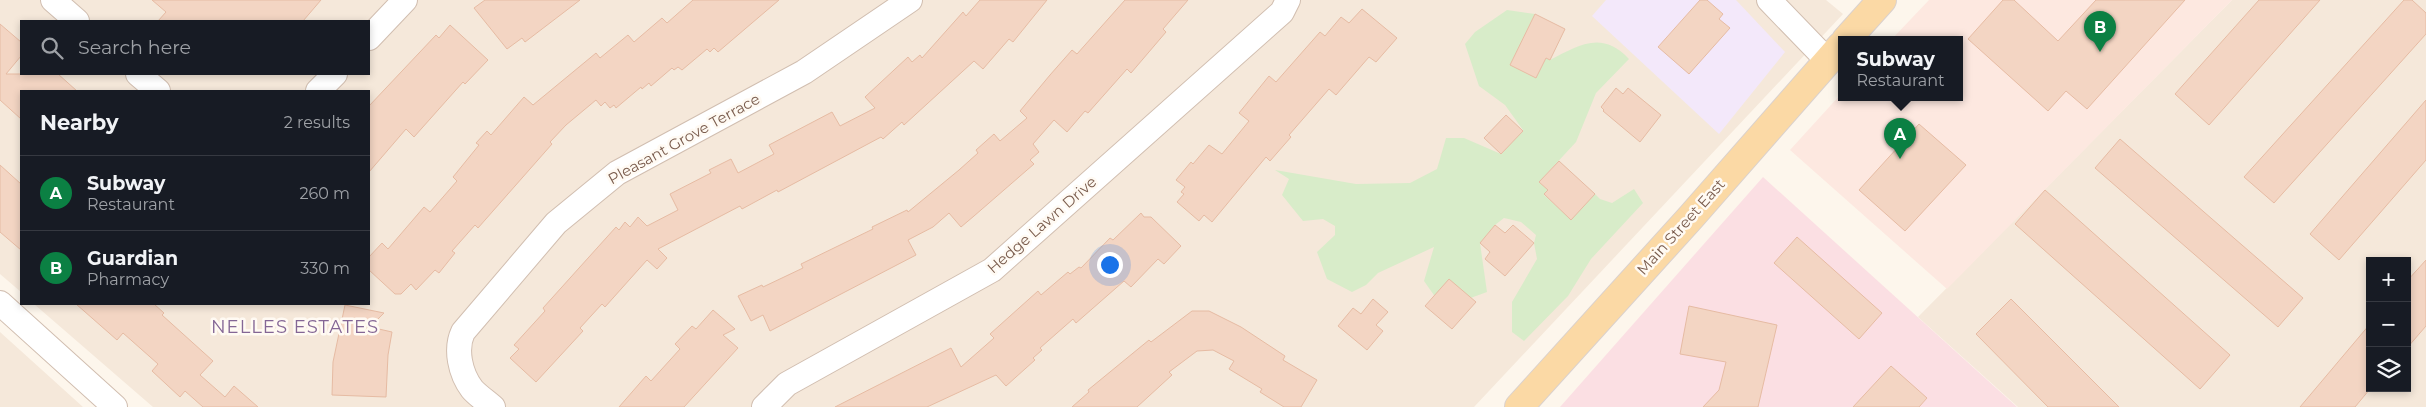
<!DOCTYPE html>
<html lang="en">
<head>
<meta charset="utf-8">
<style>
	body { margin:0; font-family:Montserrat,sans-serif; background:#242831; color:#f1f3f6 }
	.controls { position:absolute; right:15px; bottom:15px; display:grid; overflow:hidden; border-radius:0px; box-shadow:0 2px 8px #0003 }
	.controls button { width:45px; height:45px; display:grid; place-items:center; padding:0; border:0; border-bottom:1px solid #363941; background:#171b24; color:#f1f3f6; font:25px sans-serif }
	.you { position:absolute; left:1109px; top:264px; width:18px; height:18px; margin:-12px; border:4px solid #fff; border-radius:50%; background:#1a73e8; box-shadow:0 0 0 8px #1a73e833 }
	.badge { display:grid; place-items:center; width:32px; height:32px; border-radius:50%; background:#0b8043; color:#fff; font-size:16px; font-weight:700 }
	.pin { position:absolute; translate:-50% -41px; filter:drop-shadow(0 1px 2px #0008) }
	.pin::after { content:''; position:absolute; top:26px; width:18px; height:15px; background:inherit; clip-path:polygon(0 0,100% 0,50% 100%) }
	.popup { position:absolute; left:1838px; top:36px; width:125px; height:65px; box-sizing:border-box; display:grid; place-content:center; border-radius:0px; background:#171b24; filter:drop-shadow(0 1px 4px #0005); font-size:16px; white-space:nowrap; color:#9ea1a6 }
	.popup b { font-size:19px; color:#f1f3f6 }
	.popup::after { content:''; position:absolute; left:50%; top:100%; margin-left:-10px; border:10px solid transparent; border-top-color:#171b24 }
	.list { margin:0; padding:0; list-style:none }
	h2 { display:flex; justify-content:space-between; align-items:center; height:65px; margin:0; padding:0 20px; font-size:21px }
	h2 small { font-size:16px; font-weight:400; color:#9ea1a6 }
	.list li { display:grid; grid-template-columns:32px 1fr auto; gap:15px; align-items:center; box-sizing:border-box; height:75px; padding:0 20px; border-top:1px solid #363941 }
	.list b { display:block; font-size:19px; white-space:nowrap }
	.list p { margin:0; font-size:16px; white-space:nowrap; color:#9ea1a6 }
	.list em { font-size:16px; font-style:normal; color:#9ea1a6 }
	.icon { flex:none; width:28px; height:28px; fill:none; stroke:currentColor; stroke-width:2; stroke-linecap:round; stroke-linejoin:round }
	.map { position:relative; flex:none; width:2426px; height:407px; overflow:hidden }
	.search { position:absolute; background:#171b24; box-shadow:0 2px 8px #0003; left:20px; top:20px; width:350px; height:55px; display:flex; align-items:center; gap:12px; box-sizing:border-box; padding:0 18px; border-radius:0px; color:#9ea1a6; font-size:19px }
	.panel { position:absolute; background:#171b24; box-shadow:0 2px 8px #0003; left:20px; top:90px; width:350px; height:215px; border-radius:0px }
	.map>svg:first-child { display:block }
	.residential { fill:#f5e8da; fill-rule:evenodd }
	.commercial { fill:#fde8e0 }
	.education { fill:#f3e8fa }
	.medical { fill:#fbdfe3 }
	.green { fill:#d8ecc9 }
	.building { fill:#f3d5c3; stroke:#e6bba3 }
	.lines { fill:none; stroke-linecap:round; stroke-linejoin:round }
	.minor-casing { stroke:#d1beb0; stroke-width:26 }
	.major-casing { stroke:#dad1cd; stroke-width:30 }
	.minor { stroke:#fff; stroke-width:24 }
	.major { stroke:#fbd9a5; stroke-width:28 }
	.labels { text-anchor:middle; stroke-width:5; stroke-linejoin:round; paint-order:stroke }
	.street-label { font-size:15px; fill:#7a5c4d; stroke:#fffaf3 }
	.quarter-label { font-size:18px; letter-spacing:1px; fill:#846695; stroke:#fffaf3 }
</style>
</head>
<body>
<div class="map">
<svg width="2426" height="407" viewBox="0 0 2426 407">
	<rect width="100%" height="100%" fill="#fdf6ec"/>
	<path class="residential" d="M0,0h1826l17,14 -369,393h-1321l-119,-103h335v-213h-348v201l-21,-18zM21,21h348v53h-348z
		M2232,0h194v407h-408l-100,-90zM2370,261h37v127h-37z
		M0,332l83,75h-83z"/>
	<path class="commercial" d="M1929,0h303l-285,289 -157,-139 51,-56v4h118v-58h-68z"/>
	<path class="education" d="M1606,0h130l49,52 -66,82 -127,-118z"/>
	<path class="medical" d="M1763,177l254,230h-457z"/>
	<path class="green" d="M1507,10l28,4 -25,51 26,13 10,-20 4,2c29,-15 52,-30 79,-1l-33,34 -20,49 -37,40 9,8 -4,5 27,24 24,-25 5,5 12,4 22,-14 9,14 -52,56 -23,37 -44,45 -12,-9v-30l25,-43 -3,-16 2,-8 -15,-13 -17,-4 -9,7 -15,18 7,49 -44,16 -19,-27 10,-34 -56,26 -12,12 -14,7 -25,-13 -10,-27 18,-17v-9l-12,-7 -20,2 -21,-26 7,-16 -14,-9 81,14 54,-1 27,-14 9,-31h18l37,16 22,-24 -18,-25 -26,-19 -14,-42 10,-12z"/>
	<path class="building" d="M152,0h169l-18,21h-145l8,-9z
		M485,0h95l-55,42 -3,-4 -15,11 -33,-41z
		M693,0h86l-61,52 -4,-4 -4,4 -3,-3 -25,21 -4,-3 -4,3 -2,-2 -21,18 -2,-3 -7,6 -1,-2 -25,21 -2,-3 -4,3 -5,-6 -4,4 -5,-6 -30,25 -16,17 2,2 -74,84 -3,-3 -23,26 3,2 -16,20 -4,-3 -19,20 -5,-6 -10,10h-6l-26,-24v-13l13,-14 6,6 36,-42 6,5 27,-31 -4,-4 26,-32 -3,-2 11,-12 4,4 33,-38 9,8 63,-52 4,5 28,-23 6,7 28,-24 5,5z
		M980,0h67l-34,42 -4,-3 -26,30 -9,-8 -70,64 -2,-3 -19,17 -2,-2 -103,55 -1,-2 -35,19 -2,-3 -82,43 9,9 -10,11 -10,-9 -42,47 -3,-3 -22,24 3,3 -47,51 -26,-24 9,-9 -5,-4 31,-34 -2,-3 73,-81 3,3 6,-8 5,5 8,-10 9,9 31,-16 -8,-16 41,-21 -2,-3 22,-11 7,14 36,-19 -5,-9 63,-33 8,14 35,-18 -10,-11 43,-40 4,5 8,-7 2,3 41,-46 3,4z
		M1125,0h63l-25,29 3,3 -35,41 -4,-4 -39,44 -3,-2 -18,21 -13,-12 -21,24 6,8 -9,8 4,4 -60,52 -13,11 -12,-14 -16,14 -25,13 8,15 -146,76 -7,-16 -12,6 -13,-25 24,-11 1,2 40,-19 -2,-4 72,-35 -1,-2 35,-17 1,2 51,-42 19,-17 -2,-3 18,-16 6,7 27,-23 -7,-7 30,-36 22,-25 5,4z
		M1700,0h7l16,14 -4,5 11,9 -41,46 -31,-27z
		M2003,0h11l44,41 38,-41h89l-98,109 -21,-18 -18,20 -80,-72z
		M2259,0h61l-111,125 -34,-31z
		M2404,0h8l14,13v21l-152,169 -30,-26z
		M1362,9l35,29 -21,24 -7,-5 -33,38 -7,-6 -40,46 2,2 -21,24 -4,-4 -54,65 -8,-7 -5,6 -22,-19 7,-8 -3,-2 4,-5 -9,-7 15,-18 2,2 16,-19 13,9 27,-33 -10,-8 30,-37 7,6 44,-50 5,4 16,-19 8,6z
		M1535,14l30,15 -15,31 -4,-2 -10,20 -26,-13z
		M0,24l21,18v14l-15,18h52l19,17h-56v28l-21,-19z
		M450,25l38,35 -23,24 -2,-2 -49,55 -8,-8 -37,43v-66l67,-71 3,3z
		M1616,88l7,6 5,-6 33,27 -21,27 -37,-31 1,-1 -3,-3z
		M2426,100v60l-87,100 -29,-26z
		M1506,115l17,16 -22,23 -17,-16z
		M1919,124l47,41 -61,66 -46,-41z
		M2120,139l183,159 -25,29 -183,-159z
		M1559,161l36,33 -24,26 -27,-26 4,-4 -9,-8z
		M0,165l21,19v66l-21,-18z
		M2045,190l185,165 -30,34 -185,-165z
		M1141,213l3,4h7l30,29 -17,18 -6,-5 -27,28 -7,-6 -48,42 -3,-4 -33,29 2,2 -9,8 2,2 -29,26 -10,-11 -69,32h-92l116,-59 10,19 33,-29 -4,-4 48,-43 3,4 27,-23 2,2 9,-7 2,1 29,-30 3,2z
		M1495,225l10,8 8,-8 21,18 -29,33 -20,-17 5,-7 -10,-9z
		M1797,237l85,76 -23,26 -85,-76z
		M2426,260v66l-19,22v-67z
		M1449,279l27,23 -24,27 -27,-23z
		M1373,299l15,13 -12,13 7,6 -16,19 -29,-24 15,-18 8,6z
		M2011,299l108,108h-71l-72,-73z
		M76,304h78l10,9 -2,2 51,46 -13,14 25,22 9,-11 24,21h-55l-18,-16 -5,6 -28,-26 6,-7 -35,-31 -6,7z
		M345,305l39,8 -14,14 22,5 -4,23 -2,42 -54,-2 1,-33z
		M1689,306l88,19 -19,82h-55l16,-17 7,-28 -46,-8z
		M713,310l22,19 -12,6 15,13 -54,59h-65l27,-31 5,5 29,-32 -5,-5 17,-18 4,3z
		M1192,311h17l32,16 44,29 -2,4 34,20 -16,27h-17l-24,-15 2,-3 -33,-20 5,-8 -21,-11 -16,1 -28,21 3,3 -35,32h-65l17,-15 -1,-2 61,-50 2,2z
		M2370,324v65l-15,18h-55z
		M1891,366l36,32 -8,9h-66z"/>
	<g class="lines">
		<defs>
			<path id="minor" d="M53,0l24,21
				M1769,0l59,61
				M369,38l36,-38
				M138,74l20,17
				M318,91l17,-17
				M0,303l115,104
				M493,407c-7,-6 -16,-12 -21,-18 -12,-16 -17,-40 -9,-57l93,-109 61,-50 187,-101 106,-72
				M764,407l23,-23 205,-114 290,-258 6,-12"/>
			<path id="major" d="M1846,40l36,-40
				M1519,407l172,-190 150,-171"/>
		</defs>
		<use href="#minor" class="minor-casing"/>
		<use href="#major" class="major-casing"/>
		<use href="#minor" class="minor"/>
		<use href="#major" class="major"/>
	</g>
	<g class="labels">
		<g class="street-label">
			<text transform="translate(684 139) rotate(-29)" y="5">Pleasant Grove Terrace</text>
			<text transform="translate(1042 225) rotate(-41)" y="5">Hedge Lawn Drive</text>
			<text transform="translate(1681 227) rotate(-48)" y="5">Main Street East</text>
		</g>
		<g class="quarter-label">
			<text x="295" y="333">NELLES ESTATES</text>
		</g>
	</g>
</svg>
<div class="controls">
<button>+</button>
<button>−</button>
<button><svg class="icon" aria-label="layers" viewBox="0 0 24 24"><path d="M12 4l9 5-9 5-9-5zM3 14l9 5 9-5"/></svg></button>
</div>
<div class="you"></div>
<div class="pin badge" style="left:1900px;top:159px">A</div>
<div class="popup"><b>Subway</b>Restaurant</div>
<div class="pin badge" style="left:2100px;top:52px">B</div>
<div class="search"><svg class="icon" aria-label="search" viewBox="0 0 24 24"><circle cx="10" cy="10" r="6"/><path d="M15 15l6 6"/></svg>Search here</div>
<section class="panel">
<h2>Nearby<small>2 results</small></h2>
<ul class="list">
<li><span class="badge">A</span><div><b>Subway</b><p>Restaurant</p></div><em>260 m</em></li>
<li><span class="badge">B</span><div><b>Guardian</b><p>Pharmacy</p></div><em>330 m</em></li>
</ul>
</section>
</div>
</body>
</html>
